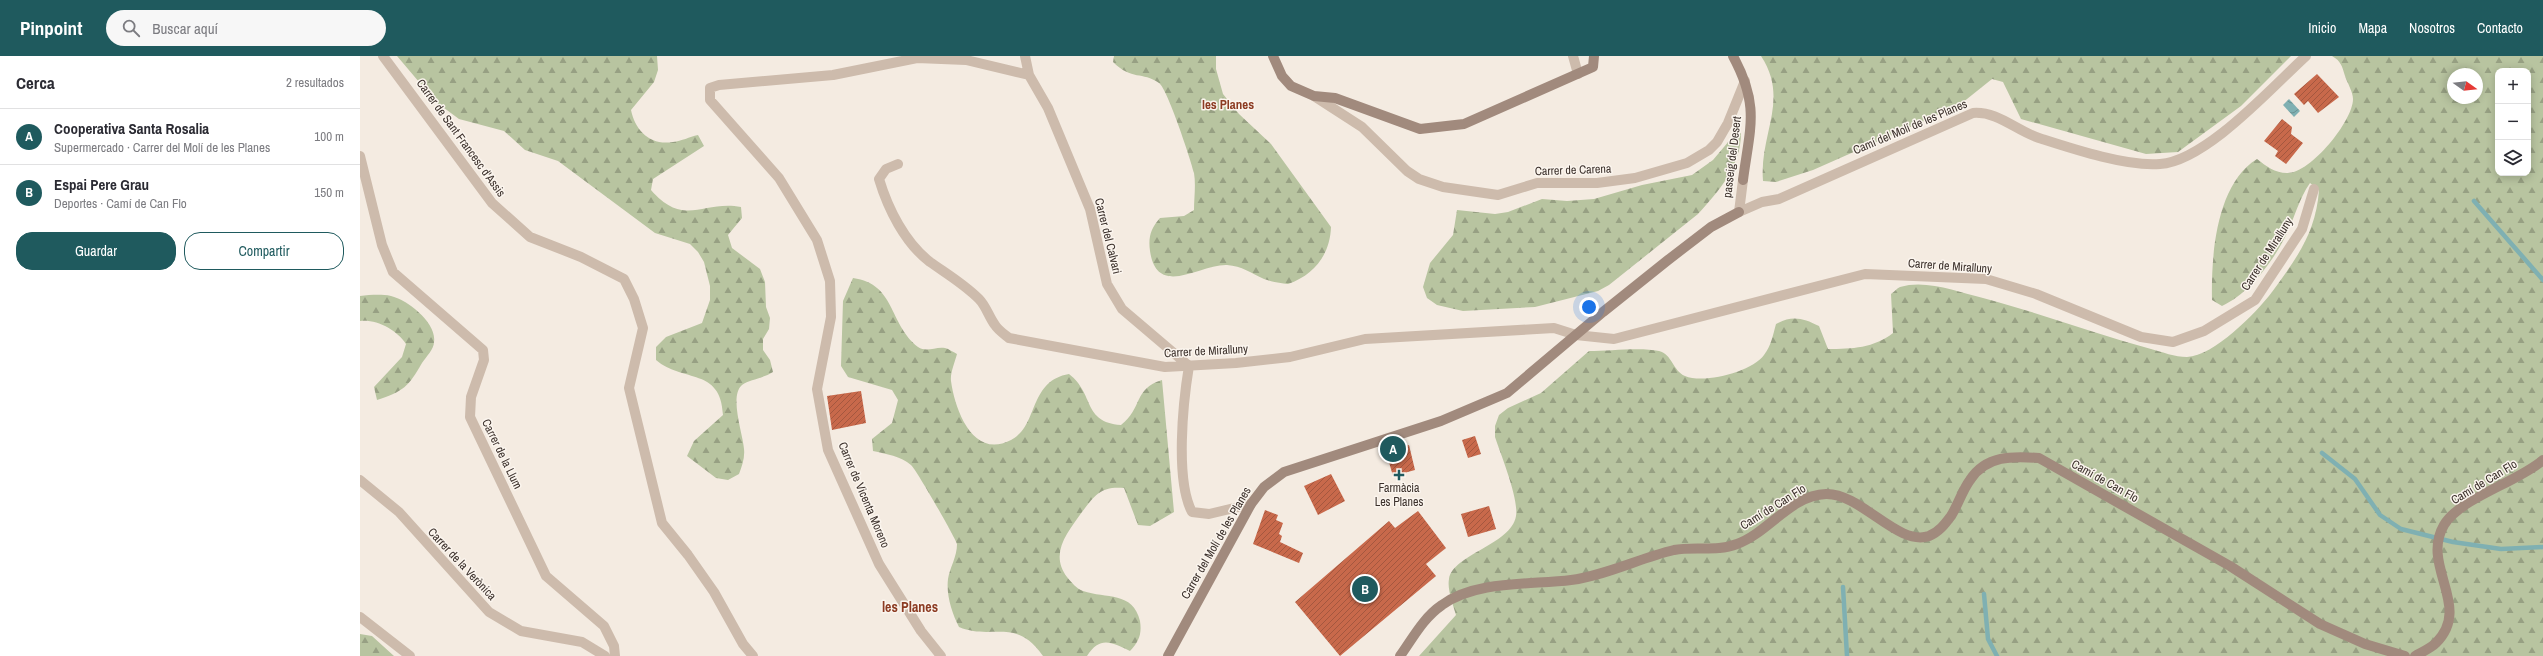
<!DOCTYPE html>
<html lang="es">
<head>
<meta charset="utf-8">
<style>
	body { margin:0; font-family:"Archivo Narrow",sans-serif; background:#f7f7f7; color:#2b2b33 }
	.controls { position:absolute; right:12px; top:12px; display:grid; overflow:hidden; border-radius:8px; box-shadow:0 2px 10px #0003 }
	.controls button { width:36px; height:36px; display:grid; place-items:center; padding:0; border:0; border-bottom:1px solid #e1e1e2; background:#fff; color:#2b2b33; font:20px sans-serif }
	.compass { position:absolute; left:2087px; top:12px; width:36px; height:36px; border-radius:50%; background:#fff; box-shadow:0 2px 10px #0003; rotate:105deg }
	.you { position:absolute; left:1229px; top:251px; width:14px; height:14px; margin:-10px; border:3px solid #fff; border-radius:50%; background:#1a73e8; box-shadow:0 0 0 6px #1a73e833 }
	.badge { display:grid; place-items:center; width:26px; height:26px; border-radius:50%; background:#1f5a5e; color:#fff; font-size:13px; font-weight:700 }
	.pin { position:absolute; translate:-50% -50%; border:2px solid #fff; box-shadow:0 1px 4px #0006 }
	.list { margin:0; padding:0; list-style:none }
	h2 { display:flex; justify-content:space-between; align-items:center; height:52px; margin:0; padding:0 16px; font-size:17px }
	h2 small { font-size:13px; font-weight:400; color:#7c7c81 }
	.list li { display:grid; grid-template-columns:26px 1fr auto; gap:12px; align-items:center; box-sizing:border-box; height:56px; padding:0 16px; border-top:1px solid #e1e1e2 }
	.list b { display:block; font-size:15px; white-space:nowrap }
	.list p { margin:0; font-size:13px; white-space:nowrap; color:#7c7c81 }
	.list em { font-size:13px; font-style:normal; color:#7c7c81 }
	.actions { display:flex; gap:8px; padding:12px 16px }
	.actions a { flex:1; padding:9px 0; border:1px solid #1f5a5e; border-radius:16px; text-align:center; font-size:14px; color:#1f5a5e }
	.actions .main { background:#1f5a5e; color:#fff }
	.icon { flex:none; width:22px; height:22px; fill:none; stroke:currentColor; stroke-width:2; stroke-linecap:round; stroke-linejoin:round }
	.map { position:relative; flex:none; width:2183px; height:600px; overflow:hidden }
	header { display:flex; align-items:center; gap:24px; box-sizing:border-box; height:56px; padding:0 20px; background:#1f5a5e; color:#fff }
	header strong { font-size:19px }
	nav { display:flex; gap:22px; margin-inline-start:auto; font-size:14px }
	.search { width:280px; height:36px; background:#f7f7f7; display:flex; align-items:center; gap:10px; box-sizing:border-box; padding:0 14px; border-radius:22px; color:#7c7c81; font-size:15px }
	main { display:flex }
	aside { flex:1; background:#fff }
	.map>svg:first-child { display:block }
	.forest { fill:url(#forest-firs); fill-rule:evenodd }
	.water { fill:url(#water-waves) }
	.lines { fill:none; stroke-linecap:round; stroke-linejoin:round }
	.stream { stroke:#7fb0b2; stroke-width:4.5 }
	.building { fill:url(#building-hatch) }
	.street { stroke:#cdbbac; stroke-width:10 }
	.secondary { stroke:#a18a7d; stroke-width:10 }
	.poi-dot { fill:#1f5a5e; stroke:#fbf5ee; stroke-width:1.5 }
	.labels { text-anchor:middle; stroke-width:3; stroke-linejoin:round; paint-order:stroke }
	.street-label { font-size:12px; fill:#3b302b; stroke:#fbf5ee }
	.poi-label { font-size:12px; fill:#3b302b; stroke:#fbf5ee }
	.neighbourhood-label { font-size:13px; font-weight:bold; fill:#8c3b22; stroke:#fbf5ee }
	.quarter-label { font-size:14px; font-weight:bold; fill:#8c3b22; stroke:#fbf5ee }
</style>
</head>
<body>
<header>
<strong>Pinpoint</strong>
<div class="search"><svg class="icon" aria-label="search" viewBox="0 0 24 24"><circle cx="10" cy="10" r="6"/><path d="M15 15l6 6"/></svg>Buscar aquí</div>
<nav><a>Inicio</a><a>Mapa</a><a>Nosotros</a><a>Contacto</a></nav>
</header>
<main>
<aside>
<h2>Cerca<small>2 resultados</small></h2>
<ul class="list">
<li><span class="badge">A</span><div><b>Cooperativa Santa Rosalia</b><p>Supermercado · Carrer del Molí de les Planes</p></div><em>100 m</em></li>
<li><span class="badge">B</span><div><b>Espai Pere Grau</b><p>Deportes · Camí de Can Flo</p></div><em>150 m</em></li>
</ul>
<div class="actions"><a class="main">Guardar</a><a>Compartir</a></div>
</aside>
<div class="map">
<svg width="2183" height="600" viewBox="0 0 2183 600">
	<defs>
		<pattern id="forest-firs" width="22" height="20" patternUnits="userSpaceOnUse"><rect width="22" height="20" fill="#b8c4a0"/><path d="M5 1l3.5 6h-7zM16 11l3.5 6h-7z" fill="#97a083"/></pattern>
		<pattern id="water-waves" width="16" height="10" patternUnits="userSpaceOnUse"><rect width="16" height="10" fill="#7fb0b2"/><path d="M0 5q4-4 8 0t8 0" fill="none" stroke="#699091"/></pattern>
		<pattern id="building-hatch" width="6" height="6" patternUnits="userSpaceOnUse"><rect width="6" height="6" fill="#c8694b"/><path d="M-1 1l2-2M0 6l6-6M5 7l2-2" fill="none" stroke="#a4573f"/></pattern>
	</defs>
	<rect width="100%" height="100%" fill="#f4ebe1"/>
	<path class="forest" d="M37,0h260l1,14 -4,12 -23,28c4,20 19,36 42,32 9,-1 16,-5 25,-7l6,11 -51,33 -2,11c33,38 52,10 90,17l1,11 -14,17 4,13 28,21 5,13 1,25 4,11 -1,11 -6,10v11l7,10 3,12c-11,7 -23,7 -31,13 -13,11 1,49 2,64 1,9 -2,17 -5,25l-11,6 -12,-2 -29,-22 7,-15 29,-26c-2,-48 -40,-32 -67,-55v-13l10,-10 36,-14 8,-23v-14l-6,-24 -6,-10 -8,-8 -35,-11 -97,-72 -33,-11 -21,-19 -45,-12 -23,-17z
		M754,0h102v13l7,25 16,20 32,30 60,83c-1,28 -17,48 -43,57 -8,-1 -16,-2 -24,-5 -13,-6 -22,-13 -37,-14 -27,-1 -70,34 -77,-14 -2,-14 1,-23 10,-33l24,-2 10,-6c0,-12 2,-25 0,-37 -3,-13 -27,-85 -35,-90 -17,-12 -27,-2 -46,-21z
		M1401,0h530l-50,50 -63,46 -32,2 -125,-35 -18,-37 -11,-3 -30,24 -11,6 -138,61 -37,12 -13,-1c-4,-47 27,-81 -2,-125z
		M1972,0h211v600h-1124l37,-41c-3,-10 -9,-26 -7,-36 4,-25 62,-34 67,-63 3,-17 -15,-61 -21,-79v-11l4,-11 9,-7 33,-15 48,-42c20,0 52,-4 70,0 13,3 14,20 26,25 19,8 67,-4 79,-21 7,-9 9,-20 12,-31 16,-9 27,-6 43,2l9,23c24,0 46,-1 65,-16l-2,-39c3,-2 6,-6 9,-7 26,-8 58,5 83,11 57,15 112,36 168,51 11,3 24,8 36,8 27,-1 69,-44 85,-65 24,-33 44,-59 47,-102l-9,-7c-12,17 -16,38 -26,56 -13,25 -36,55 -62,67l-10,-6c-1,-44 4,-116 45,-141 9,7 18,14 30,14 23,1 66,-52 66,-74 0,-7 -6,-17 -8,-23 -3,-10 -4,-15 -13,-20zM2138,15h30v102h-30zM2093,18h24v24h-24z
		M1381,77c0,33 -22,58 -43,81l-89,71 -11,6 -63,16 -72,4 -26,-6 -10,-7 -4,-11 7,-24 23,-28 4,-25 38,4 13,-2 34,-13 25,2 27,-2 48,-14 50,-10 21,-15 16,-19z
		M493,222c43,6 35,45 65,69 9,6 18,-1 27,1 4,1 8,4 12,6 -2,8 -7,19 -6,27 4,29 22,79 60,59 28,-14 17,-59 58,-66 26,20 13,48 52,51 22,-17 12,-36 41,-45l12,132 -24,14 -12,-1 -14,-37c-23,-2 -29,7 -42,24 -14,20 -33,41 -15,65 4,5 10,12 16,14 23,8 50,0 57,30 2,13 -1,21 -10,30 -19,-9 -30,-15 -43,5h-44c-28,-40 -51,-15 -84,-29 -7,-14 -13,-32 -11,-48 2,-12 9,-22 9,-35 -1,-5 -41,-75 -46,-79 -10,-9 -25,-11 -38,-14l-1,-12 20,-16 6,-23 -6,-10 -44,-13 -7,-11 2,-65z
		M0,240c10,-1 21,-2 31,0 17,4 46,27 43,46 0,7 -8,15 -12,21 -13,23 -19,29 -45,37l-3,-13 28,-30 4,-13c-9,-14 -29,-25 -46,-23z
		M0,578l12,2 22,20h-34z"/>
	<path class="water" d="M1929,43l11,12 -6,6 -11,-12z"/>
	<g class="lines">
		<path class="stream" d="M2114,145l69,79
			M1962,397l33,26 25,36 21,14 52,13 48,7 42,-2
			M1483,531l4,69
			M1624,538l4,45 9,17"/>
	</g>
	<path class="building" d="M1957,18l22,23 -21,16 -10,-12 -4,4 -10,-11z
		M1922,63l10,8 -1,7 12,9 -17,21 -11,-8 3,-5 -14,-10z
		M501,335l5,32 -34,7 -5,-34z
		M1115,380l6,18 -13,4 -6,-18z
		M1049,389l6,25 -22,6 -7,-24z
		M971,418l14,27 -27,14 -14,-29z
		M1129,450l7,23 -28,8 -7,-23z
		M905,454l13,5 -2,5 7,3 -4,11 3,2 -2,6 23,11 -4,10 -46,-19z
		M1058,455l28,37 -20,16 10,12 -96,80 -45,-54 94,-81 6,7z"/>
	<g class="lines">
		<path class="street" d="M23,0l109,147 38,34 51,20 43,22 10,20 9,29 -14,60 33,135 26,32 26,37 29,52 10,12
			M665,0l4,19 19,33 42,101 17,75 15,25 67,57
			M1213,0l5,18
			M954,40l48,31 45,44 12,8 24,8 55,8 39,-12h60l38,-5 52,-15 22,-13 8,-8 11,-19 17,-42
			M0,100l22,89 11,27 90,78 1,10 -13,37 -1,20 76,159 58,50 10,20 1,10
			M538,108l-12,5 -7,10c9,30 26,64 51,83 17,12 34,22 49,37 7,7 10,18 16,26 3,5 9,9 14,13l156,29 71,-4 54,-6 75,-18 189,-11 22,7 38,4 251,-65 121,5 50,15 105,43 32,5 31,-11 51,-31 47,-71 12,-40
			M1383,124l-4,32 23,-10 17,-3 194,-86c26,-2 44,19 69,26 31,10 86,28 118,25 46,-3 112,-77 146,-108
			M829,310c-6,36 -14,114 3,146l17,2 42,-10
			M0,424l39,32 90,100 32,19 61,11 23,14
			M0,561l50,39
			M581,600l-20,-25 -42,-67 -51,-114 -11,-61 14,-72 -1,-36 -13,-41 -38,-62 -69,-78v-12l9,-3 114,-10 84,-17 49,2 63,15"/>
		<path class="secondary" d="M913,0l9,20 9,10 23,10 21,2 85,31 44,-5 129,-57 1,-11
			M1373,0c27,50 17,71 10,124
			M808,600l83,-152 13,-17 20,-15 157,-51 66,-28 96,-81 65,-52 43,-33 28,-15
			M1040,600c13,-18 23,-38 42,-51 34,-25 90,-20 129,-25 36,-5 69,-22 103,-30 20,-4 43,2 63,-6 31,-11 54,-49 89,-50 35,-1 72,53 103,42 10,-4 16,-12 22,-20 7,-11 11,-25 19,-36 16,-25 43,-24 69,-22l191,108 90,58 45,20 40,12
			M2055,600c7,-4 16,-8 21,-13 37,-37 -16,-77 8,-118 16,-27 74,-43 99,-65"/>
	</g>
	<path class="poi-dot" d="M1037 413h4v4h4v4h-4v4h-4v-4h-4v-4h4z"/>
	<g class="labels">
		<g class="street-label">
			<text transform="translate(1550 71) rotate(-23)" y="4">Camí del Molí de les Planes</text>
			<text transform="translate(101 82) rotate(54)" y="4">Carrer de Sant Francesc d'Assis</text>
			<text transform="translate(1372 101) rotate(-83)" y="4">passeig del Desert</text>
			<text transform="translate(1213 114) rotate(-2)" y="4">Carrer de Carena</text>
			<text transform="translate(748 180) rotate(76)" y="4">Carrer del Calvari</text>
			<text transform="translate(1907 198) rotate(-57)" y="4">Carrer de Miralluny</text>
			<text transform="translate(1590 210) rotate(4)" y="4">Carrer de Miralluny</text>
			<text transform="translate(846 295) rotate(-3)" y="4">Carrer de Miralluny</text>
			<text transform="translate(142 398) rotate(64)" y="4">Carrer de la Llum</text>
			<text transform="translate(1745 425) rotate(29)" y="4">Camí de Can Flo</text>
			<text transform="translate(2124 426) rotate(-31)" y="4">Camí de Can Flo</text>
			<text transform="translate(504 439) rotate(67)" y="4">Carrer de Vicenta Moreno</text>
			<text transform="translate(1413 451) rotate(-32)" y="4">Camí de Can Flo</text>
			<text transform="translate(856 487) rotate(-60)" y="4">Carrer del Molí de les Planes</text>
			<text transform="translate(102 508) rotate(47)" y="4">Carrer de la Verònica</text>
		</g>
		<g class="poi-label">
			<text x="1039" y="436">Farmàcia<tspan x="1039" dy="14">Les Planes</tspan></text>
		</g>
		<g class="neighbourhood-label">
			<text x="868" y="53">les Planes</text>
		</g>
		<g class="quarter-label">
			<text x="550" y="556">les Planes</text>
		</g>
	</g>
</svg>
<div class="controls">
<button>+</button>
<button>−</button>
<button><svg class="icon" aria-label="layers" viewBox="0 0 24 24"><path d="M12 4l9 5-9 5-9-5zM3 14l9 5 9-5"/></svg></button>
</div>
<svg class="compass" viewBox="-18 -18 36 36"><path d="M0-13l5 13h-10z" fill="#e53935"/><path d="M0 13l5-13h-10z" fill="#7c7c81"/></svg>
<div class="you"></div>
<div class="pin badge" style="left:1033px;top:393px">A</div>
<div class="pin badge" style="left:1005px;top:533px">B</div>
</div>
</main>
</body>
</html>
